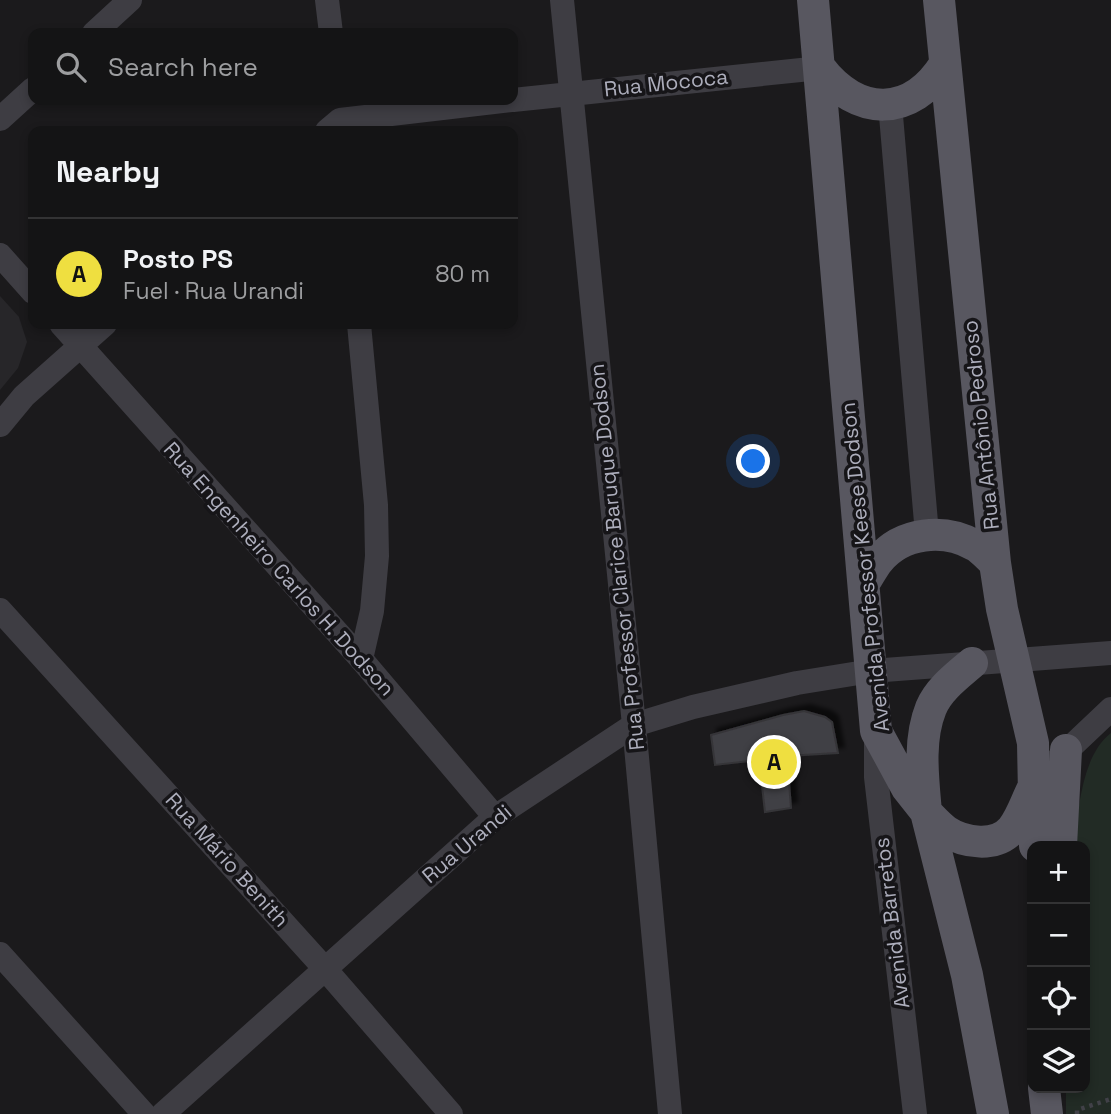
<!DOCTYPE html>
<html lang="en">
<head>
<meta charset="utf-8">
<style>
	body { margin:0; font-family:"Space Grotesk",sans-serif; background:#212122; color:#f1f3f6 }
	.controls { position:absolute; right:21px; bottom:21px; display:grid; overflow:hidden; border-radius:14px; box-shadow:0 4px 10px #0003 }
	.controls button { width:63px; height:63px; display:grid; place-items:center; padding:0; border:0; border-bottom:2px solid #333334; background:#141415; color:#f1f3f6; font:35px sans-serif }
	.you { position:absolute; left:754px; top:462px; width:24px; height:24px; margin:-18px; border:5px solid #fff; border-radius:50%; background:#1a73e8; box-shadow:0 0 0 10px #1a73e833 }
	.badge { display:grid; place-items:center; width:46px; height:46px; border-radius:50%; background:#efdf40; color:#111; font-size:23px; font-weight:700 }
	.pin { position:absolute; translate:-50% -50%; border:4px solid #fff; box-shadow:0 2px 7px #0006 }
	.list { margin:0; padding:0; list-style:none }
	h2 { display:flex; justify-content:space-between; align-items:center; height:91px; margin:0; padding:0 28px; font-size:30px }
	h2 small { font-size:23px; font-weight:400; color:#9d9ea0 }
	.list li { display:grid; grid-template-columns:46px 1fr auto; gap:21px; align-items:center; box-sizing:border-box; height:112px; padding:0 28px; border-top:2px solid #333334 }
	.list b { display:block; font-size:26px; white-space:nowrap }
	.list p { margin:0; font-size:23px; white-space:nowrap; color:#9d9ea0 }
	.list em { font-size:23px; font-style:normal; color:#9d9ea0 }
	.icon { flex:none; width:38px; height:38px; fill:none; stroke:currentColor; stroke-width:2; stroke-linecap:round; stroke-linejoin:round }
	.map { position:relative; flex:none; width:1111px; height:1114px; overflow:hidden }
	.search { position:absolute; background:#141415; box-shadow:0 4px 10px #0003; left:28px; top:28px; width:490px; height:77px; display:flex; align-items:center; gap:18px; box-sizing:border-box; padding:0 24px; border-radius:14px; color:#9d9ea0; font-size:26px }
	.panel { position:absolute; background:#141415; box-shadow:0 4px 10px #0003; left:28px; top:126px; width:490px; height:203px; border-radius:14px }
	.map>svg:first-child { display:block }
	.built { fill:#272629 }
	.green { fill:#222b25 }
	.building { fill:#403f44; stroke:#353438; stroke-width:2; filter:url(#shadow) }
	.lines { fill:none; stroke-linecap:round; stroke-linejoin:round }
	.path { stroke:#414148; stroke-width:4.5; stroke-dasharray:3.5 5; stroke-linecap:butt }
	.minor { stroke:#3e3d43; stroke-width:24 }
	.major { stroke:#585760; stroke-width:32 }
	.labels { text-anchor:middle; stroke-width:7; stroke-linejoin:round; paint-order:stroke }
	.street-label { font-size:21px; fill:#adaebc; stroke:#161518 }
</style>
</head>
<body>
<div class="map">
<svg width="1111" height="1114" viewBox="0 0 1111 1114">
	<defs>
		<filter id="shadow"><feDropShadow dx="6" dy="-6" stdDeviation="2" flood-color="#0009"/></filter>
	</defs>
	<rect width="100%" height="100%" fill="#1b1a1c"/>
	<path class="built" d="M0,296l19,21 8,25 -9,26 -18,22z"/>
	<path class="green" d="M1111,733v381h-45v-26h19v-242h-12c6,-35 8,-90 38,-113z"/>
	<path class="building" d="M804,711l21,6 7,5 6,31 -51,3 4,52 -26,4 -6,-52 -44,5 -4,-30 72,-20z"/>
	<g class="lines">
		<path class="path" d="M1077,1114v-4l34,-11v3"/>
		<path class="minor" d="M327,0l4,33
			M562,0l72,725 36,389
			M94,33l36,-33
			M513,100l307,-32
			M890,104l37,430
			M0,119l33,-30
			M327,131l13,-11 171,-20
			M0,255l33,37
			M61,324l300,335 134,158
			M359,324l17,181 1,51 -5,55 -11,48
			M0,425l24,-29 81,-72
			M0,610l326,360 125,144
			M876,732v45l39,337
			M1055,762l56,-53
			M0,954l144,160
			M163,1114l332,-297 139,-92 59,-18 104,-24 74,-12 240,-18"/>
		<path class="major" d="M813,0l63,731 31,57 19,24 41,163 26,139
			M939,0l56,563 7,46 31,134 2,103
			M820,68c37,49 91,50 125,-4
			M864,583c5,-7 9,-16 15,-23 23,-28 65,-32 95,-15 8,4 14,12 21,18
			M972,663c-15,13 -33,26 -41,45 -13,32 -8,70 -5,104 6,6 13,14 20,19 18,12 50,17 66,-2 9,-11 14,-27 20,-39
			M1061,846l5,-96
			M1044,1088l3,26"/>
	</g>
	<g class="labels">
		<g class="street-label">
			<text transform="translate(666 83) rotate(-6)" y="7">Rua Mococa</text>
			<text transform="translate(981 425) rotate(-96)" y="7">Rua Antônio Pedroso</text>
			<text transform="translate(617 557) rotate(-96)" y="7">Rua Professor Clarice Baruque Dodson</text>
			<text transform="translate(865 567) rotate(-96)" y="7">Avenida Professor Keese Dodson</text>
			<text transform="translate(279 569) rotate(48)" y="7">Rua Engenheiro Carlos H. Dodson</text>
			<text transform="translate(467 844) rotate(-40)" y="7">Rua Urandi</text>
			<text transform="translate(227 860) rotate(48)" y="7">Rua Mário Benith</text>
			<text transform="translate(892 923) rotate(-97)" y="7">Avenida Barretos</text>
		</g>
	</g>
</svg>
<div class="controls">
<button>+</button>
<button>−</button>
<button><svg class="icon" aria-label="locate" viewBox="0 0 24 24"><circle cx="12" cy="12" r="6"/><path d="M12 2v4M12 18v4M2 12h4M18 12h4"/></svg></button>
<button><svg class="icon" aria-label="layers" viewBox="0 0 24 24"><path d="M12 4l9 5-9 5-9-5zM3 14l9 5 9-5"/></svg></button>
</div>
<div class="you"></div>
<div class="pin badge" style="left:774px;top:762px">A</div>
<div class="search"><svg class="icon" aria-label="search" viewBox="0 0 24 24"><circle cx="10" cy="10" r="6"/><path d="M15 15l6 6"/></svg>Search here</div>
<section class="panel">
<h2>Nearby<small></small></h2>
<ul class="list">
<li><span class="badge">A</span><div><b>Posto PS</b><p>Fuel · Rua Urandi</p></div><em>80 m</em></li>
</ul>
</section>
</div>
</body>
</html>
